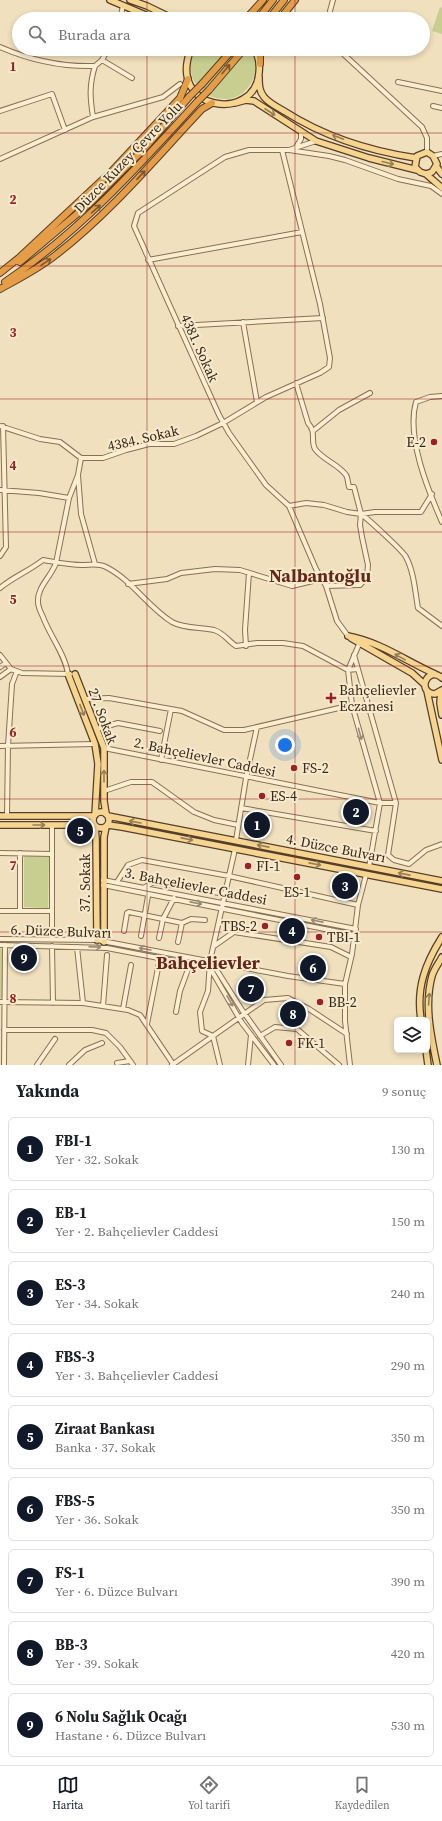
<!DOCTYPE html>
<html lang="tr">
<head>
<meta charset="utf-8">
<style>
	body { margin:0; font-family:"Source Serif 4",serif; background:#f6f6f6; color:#202124 }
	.controls { position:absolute; right:12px; bottom:12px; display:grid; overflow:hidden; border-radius:6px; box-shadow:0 2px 6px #0003 }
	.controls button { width:36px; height:36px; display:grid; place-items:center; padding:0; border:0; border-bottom:1px solid #e0e0e0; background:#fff; color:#202124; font:20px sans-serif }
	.you { position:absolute; left:285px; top:745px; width:14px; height:14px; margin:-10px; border:3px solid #fff; border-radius:50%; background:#1a73e8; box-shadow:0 0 0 6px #1a73e833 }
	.badge { display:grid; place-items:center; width:26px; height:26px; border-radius:50%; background:#111827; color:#fff; font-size:13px; font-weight:700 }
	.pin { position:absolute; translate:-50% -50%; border:2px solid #fff; box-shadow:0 1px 4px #0006 }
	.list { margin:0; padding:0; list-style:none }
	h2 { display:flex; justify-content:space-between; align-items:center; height:52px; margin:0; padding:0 16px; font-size:17px }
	h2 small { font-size:13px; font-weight:400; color:#757577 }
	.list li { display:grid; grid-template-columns:26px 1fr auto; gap:12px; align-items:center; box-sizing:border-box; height:64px; margin:0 8px 8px; padding:0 8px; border:1px solid #e0e0e0; border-radius:6px }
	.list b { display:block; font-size:15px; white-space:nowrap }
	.list p { margin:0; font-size:13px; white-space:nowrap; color:#757577 }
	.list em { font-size:13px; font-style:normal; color:#757577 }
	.icon { flex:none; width:22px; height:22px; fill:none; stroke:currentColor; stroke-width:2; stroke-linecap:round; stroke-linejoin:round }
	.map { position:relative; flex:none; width:442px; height:1065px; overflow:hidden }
	.search { position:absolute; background:#fff; box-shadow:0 2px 6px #0003; left:12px; right:12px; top:12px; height:44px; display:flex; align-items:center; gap:10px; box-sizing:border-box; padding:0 14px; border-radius:22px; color:#757577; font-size:15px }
	.sheet { height:700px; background:#fff }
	nav { display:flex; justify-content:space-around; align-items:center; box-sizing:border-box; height:56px; border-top:1px solid #e0e0e0; background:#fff; font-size:11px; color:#757577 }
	nav a { display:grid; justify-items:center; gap:2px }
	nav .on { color:#111827 }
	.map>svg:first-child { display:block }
	.green { fill:#c7ce90 }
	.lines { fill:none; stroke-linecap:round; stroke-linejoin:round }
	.minor-casing { stroke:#887055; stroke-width:6 }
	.major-casing { stroke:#553e2a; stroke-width:8 }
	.highway-casing { stroke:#553e2a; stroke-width:8 }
	.minor { stroke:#faedd0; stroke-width:4 }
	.major { stroke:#f6d591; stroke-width:5.5 }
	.highway { stroke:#e59e47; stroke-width:6 }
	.highway-bridge-casing { stroke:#553e2a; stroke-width:8; stroke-linecap:butt }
	.highway-bridge { stroke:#e59e47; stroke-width:6 }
	.oneway { stroke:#7d572d }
	.oneway2 { stroke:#967e56 }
	.oneway3 { stroke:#988a76 }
	.grid { fill:none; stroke:#9a2225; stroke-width:1; stroke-opacity:0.55 }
	.poi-dot { fill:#9a2225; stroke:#f7eacc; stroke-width:1.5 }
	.labels { text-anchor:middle; stroke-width:4; stroke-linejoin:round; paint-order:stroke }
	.street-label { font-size:14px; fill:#37281b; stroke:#f7eacc }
	.poi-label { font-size:14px; fill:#37281b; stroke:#f7eacc; text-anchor:start }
	.district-label { font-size:18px; font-weight:bold; fill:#652718; stroke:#f7eacc }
	.grid-label { font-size:13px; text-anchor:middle; font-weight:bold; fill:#9a2225; stroke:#f7eacc; stroke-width:4; stroke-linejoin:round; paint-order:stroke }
</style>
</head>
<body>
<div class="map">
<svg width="442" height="1065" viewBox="0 0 442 1065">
	<rect width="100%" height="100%" fill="#f0e0bd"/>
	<path class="green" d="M440,7l2,1v26l-10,-3z
		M197,49h53c5,7 7,18 4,27 -16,47 -84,14 -57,-27z
		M24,856l25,1 -1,51 -24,-1z
		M0,949h2v49h-2z"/>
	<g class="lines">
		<defs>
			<path id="minor" d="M120,19l3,-13
				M331,19l-1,-8 3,-11
				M0,47c30,13 62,20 95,19 -6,19 -5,32 -2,51
				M338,49l84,78 5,11v14
				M102,60l30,18
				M95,66l7,-6 6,-11
				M398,82l44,9
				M433,106l9,2
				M0,111l52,-17 13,36
				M316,141l-27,9h-40l-24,7 -87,56 -4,13 85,189 10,18 37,52 23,21 27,63 10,17 11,35 11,15
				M296,147l5,-8v-7
				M289,150l40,6 16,4 53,19 33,7 11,8
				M433,156l9,-2
				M0,159l93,-42 70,-20 17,-13
				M148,260l154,-28
				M243,322l14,80
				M178,326l145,-8
				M296,383l12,40c9,10 2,17 7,26 8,11 23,15 31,26 2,3 2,9 3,12h5l7,27 -1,11 2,12 6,28 -1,12 -7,8 -34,1
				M442,396l-12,1 -14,5c-10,35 12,88 26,120
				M0,426l40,13 20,3 21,16h22l23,-8 23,-6h25l22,-8 27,-13 43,-26 54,-24 9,-6 1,-9 -10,-54 -38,-154
				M313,431l26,-21 31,-17
				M81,458l-3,17 3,39 14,50
				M0,490l39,3 30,5
				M289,506l17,-3 18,2 23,7 14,2 14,-2h46l11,-18
				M361,514c7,5 42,37 45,43 8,15 9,34 12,51l24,18
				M0,556l6,-9 -3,-121
				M128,584l39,-5 14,-6 34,-4 25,1 52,16 29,-7
				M0,588c13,-11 29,-17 43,-28 13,2 26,5 39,5 9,0 16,-2 24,2 26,13 42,40 66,55 13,7 29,5 42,8 10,3 14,11 22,16l21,-3h26l20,3 45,24 9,-1
				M360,642l-12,28 4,35 28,98 -11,64
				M246,646l-1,-16 4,-57
				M0,655l11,14 11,4 48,1
				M354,655l42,148 -8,52 6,5 15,4 17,-14 16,-6
				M0,667l6,-4
				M68,674c-3,-20 -18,-38 -25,-57 -2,-4 -5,-10 -5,-15 -1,-15 13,-25 18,-39l13,-65 9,-23
				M0,677l11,-8
				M85,699l24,-1 73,13 42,19h20l108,-25
				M97,729l21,-6 42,8
				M0,746l95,-2
				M104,748l276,55h16
				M161,760l10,-51
				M104,791l27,-9h21l42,30 20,8 24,5
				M241,808l135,23
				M7,816l1,-70 4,-62 5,-13
				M236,840l10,-62 11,-51
				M0,853l52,1
				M103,880l253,49
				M117,882l11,-17 14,-5 87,16 129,29
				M103,885l252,50
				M145,887l9,-5 71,12
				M0,911h52
				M20,911v-58
				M124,931l3,-18 2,-1 53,11 9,-4 14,1
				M141,936l7,-40
				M159,938l4,-19 11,-21
				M0,939l97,1 191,36 57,8
				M52,940v-115
				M178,942l4,-19
				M0,945l107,3 103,20 32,55 32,42
				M52,946l1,57
				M214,946l20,-14 97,15 20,10
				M77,947l6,56
				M211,961l31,49 39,55
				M0,1002l83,1 45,7 12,5 33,49
				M103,1006l4,-51
				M123,1009l8,-44
				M176,1012l4,-21 10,-27
				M147,1024l13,-66
				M4,1030h88l14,3 14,14 13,18
				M260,1036l15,-9 22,2 42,36
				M117,1063l13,-2
				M4,1065l1,-120
				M37,1065l18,-26
				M69,1065l16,-15 17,-7
				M172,1065l92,-65 24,-2 21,11 38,25
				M220,1065l-7,-29 -11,-5 -2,-19 8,-21 2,-30 25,-112
				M248,1065l3,-30
				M350,1065l-5,-44v-37l7,-30 6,-49 8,-30"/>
			<path id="major" d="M110,0l45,19
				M130,0l17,6 27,13
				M191,49c-25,62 64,74 68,24 1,-9 0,-17 -5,-24
				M259,77c0,7 0,14 5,20 5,6 13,10 20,14 39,25 86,40 132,47
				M235,103l11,-3 8,1 62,40 53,17 48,12
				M436,166l6,8
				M426,174l6,-2 5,-8 -4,-8 -6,-4 -10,4 -2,11 5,5 6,2 16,14
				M348,636c32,6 58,25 87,38
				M351,638l61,35 12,11
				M68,674l27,70 3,20 -3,51
				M75,674l29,74v53l2,13
				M442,678c-15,-13 -26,15 -7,16l7,-4
				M427,691l15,69
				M441,691l-1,12 2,12
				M93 820a8 8 0 1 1 16 0a8 8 0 1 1-16 0Z
				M0,816h94
				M108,816l334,65
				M0,825h94
				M108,825l14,2 320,62
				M95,826l1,13 1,101
				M104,942v-105l2,-10
				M421,1020c-5,-32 4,-56 21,-83
				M426,1050l2,15
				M437,1065c-6,-29 -13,-60 -5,-89 2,-7 7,-13 10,-19"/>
			<path id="highway" d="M246,19l17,-19
				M258,19l15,-19
				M269,19l15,-19
				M280,19l15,-19
				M260,64v-15
				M202,84l31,-35
				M209,90l35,-41
				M20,262l70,-59 52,-52 48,-55
				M0,273l20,-16 92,-86 68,-73 8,-19
				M5,282c74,-50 132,-114 192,-180
				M0,289c20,-11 40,-21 57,-35 54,-42 98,-95 145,-145l10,-6"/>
		</defs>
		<use href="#minor" class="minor-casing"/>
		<use href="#major" class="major-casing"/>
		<use href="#highway" class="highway-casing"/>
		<use href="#minor" class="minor"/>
		<use href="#major" class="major"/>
		<use href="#highway" class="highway"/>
		<defs>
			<path id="highway-bridge" d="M190,96l12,-12
				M197,102l12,-12"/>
		</defs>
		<use href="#highway-bridge" class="highway-bridge-casing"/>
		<use href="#highway-bridge" class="highway-bridge"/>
	</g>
	<defs><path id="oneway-shaft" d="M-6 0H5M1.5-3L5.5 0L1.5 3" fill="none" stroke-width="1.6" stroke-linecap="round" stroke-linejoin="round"/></defs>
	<g class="oneway">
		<use href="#oneway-shaft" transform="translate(226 69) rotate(-49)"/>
		<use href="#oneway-shaft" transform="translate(141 175) rotate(-47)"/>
		<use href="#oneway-shaft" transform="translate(96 209) rotate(-42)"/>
		<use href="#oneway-shaft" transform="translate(46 262) rotate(-34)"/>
	</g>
	<g class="oneway2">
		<use href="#oneway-shaft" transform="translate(270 112) rotate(33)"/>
		<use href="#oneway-shaft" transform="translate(338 137) rotate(-159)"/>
		<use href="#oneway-shaft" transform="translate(388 163) rotate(14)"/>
		<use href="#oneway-shaft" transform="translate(400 657) rotate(-151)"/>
		<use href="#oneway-shaft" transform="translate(82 710) rotate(69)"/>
		<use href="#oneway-shaft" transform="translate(104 776) rotate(-90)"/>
		<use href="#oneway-shaft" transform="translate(135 822) rotate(-170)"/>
		<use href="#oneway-shaft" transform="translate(39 825)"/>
		<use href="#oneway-shaft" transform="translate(187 839) rotate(11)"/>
		<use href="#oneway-shaft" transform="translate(263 846) rotate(-169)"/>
		<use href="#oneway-shaft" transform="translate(315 864) rotate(11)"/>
		<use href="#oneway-shaft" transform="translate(404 874) rotate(-169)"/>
		<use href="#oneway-shaft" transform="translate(429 999) rotate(-86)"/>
	</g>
	<g class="oneway3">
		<use href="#oneway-shaft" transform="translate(360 734) rotate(75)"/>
		<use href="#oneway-shaft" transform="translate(196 903) rotate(11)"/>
		<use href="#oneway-shaft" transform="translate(317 921) rotate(-169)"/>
		<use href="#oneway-shaft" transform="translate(95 947) rotate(2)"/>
		<use href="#oneway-shaft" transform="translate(145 949) rotate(-170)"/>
		<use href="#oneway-shaft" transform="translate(230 1001) rotate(60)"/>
	</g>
	<path class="grid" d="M147,0v19M295,0v19M147,49v1016M295,49v1016M0,133h442M0,266h442M0,399h442M0,532h442M0,666h442M0,799h442M0,932h442"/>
	<g class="poi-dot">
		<circle cx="434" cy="442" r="4"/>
		<path d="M329 692h4v4h4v4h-4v4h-4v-4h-4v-4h4z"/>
		<circle cx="294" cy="768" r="4"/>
		<circle cx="262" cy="796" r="4"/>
		<circle cx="248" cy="866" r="4"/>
		<circle cx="297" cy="877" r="4"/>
		<circle cx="265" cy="926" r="4"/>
		<circle cx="319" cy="937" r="4"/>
		<circle cx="320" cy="1002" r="4"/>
		<circle cx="289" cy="1043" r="4"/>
	</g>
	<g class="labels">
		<g class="street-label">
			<text transform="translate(128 157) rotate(-46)" y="5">Düzce Kuzey Çevre Yolu</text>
			<text transform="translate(200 348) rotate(66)" y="5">4381. Sokak</text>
			<text transform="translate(143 438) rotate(-13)" y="5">4384. Sokak</text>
			<text transform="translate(103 716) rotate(70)" y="5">27. Sokak</text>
			<text transform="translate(205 757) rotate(12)" y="5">2. Bahçelievler Caddesi</text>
			<text transform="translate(336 848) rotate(11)" y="5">4. Düzce Bulvarı</text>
			<text transform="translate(85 883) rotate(-90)" y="5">37. Sokak</text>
			<text transform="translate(196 886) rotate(11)" y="5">3. Bahçelievler Caddesi</text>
			<text transform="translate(61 931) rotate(2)" y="5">6. Düzce Bulvarı</text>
		</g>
		<g class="poi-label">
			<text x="426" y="447" text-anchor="end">E-2</text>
			<text x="339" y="695">Bahçelievler<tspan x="339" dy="16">Eczanesi</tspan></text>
			<text x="302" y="773">FS-2</text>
			<text x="270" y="801">ES-4</text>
			<text x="256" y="871">FI-1</text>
			<text x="297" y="897" text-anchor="middle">ES-1</text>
			<text x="257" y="931" text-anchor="end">TBS-2</text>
			<text x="327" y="942">TBI-1</text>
			<text x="328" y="1007">BB-2</text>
			<text x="297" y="1048">FK-1</text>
		</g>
		<g class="district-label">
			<text x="320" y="582">Nalbantoğlu</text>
			<text x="208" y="969">Bahçelievler</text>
		</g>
	</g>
	<g class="grid-label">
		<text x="13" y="71">1</text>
		<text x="13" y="204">2</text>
		<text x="13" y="337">3</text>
		<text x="13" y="470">4</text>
		<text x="13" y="604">5</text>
		<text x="13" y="737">6</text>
		<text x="13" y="870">7</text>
		<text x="13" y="1003">8</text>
	</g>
</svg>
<div class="controls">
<button><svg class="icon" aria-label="layers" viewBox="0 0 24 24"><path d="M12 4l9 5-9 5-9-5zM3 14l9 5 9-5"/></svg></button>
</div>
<div class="you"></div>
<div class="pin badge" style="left:257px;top:825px">1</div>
<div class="pin badge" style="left:356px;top:812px">2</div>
<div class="pin badge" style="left:345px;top:886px">3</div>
<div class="pin badge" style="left:292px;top:931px">4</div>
<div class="pin badge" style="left:80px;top:831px">5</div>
<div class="pin badge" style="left:313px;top:968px">6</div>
<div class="pin badge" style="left:251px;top:989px">7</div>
<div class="pin badge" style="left:293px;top:1014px">8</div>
<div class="pin badge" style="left:24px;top:958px">9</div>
<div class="search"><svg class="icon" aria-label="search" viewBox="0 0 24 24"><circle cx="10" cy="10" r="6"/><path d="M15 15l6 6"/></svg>Burada ara</div>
</div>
<section class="sheet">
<h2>Yakında<small>9 sonuç</small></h2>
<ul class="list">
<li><span class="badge">1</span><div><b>FBI-1</b><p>Yer · 32. Sokak</p></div><em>130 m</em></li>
<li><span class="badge">2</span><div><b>EB-1</b><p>Yer · 2. Bahçelievler Caddesi</p></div><em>150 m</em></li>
<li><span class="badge">3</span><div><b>ES-3</b><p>Yer · 34. Sokak</p></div><em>240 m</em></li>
<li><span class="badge">4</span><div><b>FBS-3</b><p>Yer · 3. Bahçelievler Caddesi</p></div><em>290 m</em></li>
<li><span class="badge">5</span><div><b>Ziraat Bankası</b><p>Banka · 37. Sokak</p></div><em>350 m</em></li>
<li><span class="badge">6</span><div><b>FBS-5</b><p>Yer · 36. Sokak</p></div><em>350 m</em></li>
<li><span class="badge">7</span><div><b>FS-1</b><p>Yer · 6. Düzce Bulvarı</p></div><em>390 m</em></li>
<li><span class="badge">8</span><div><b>BB-3</b><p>Yer · 39. Sokak</p></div><em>420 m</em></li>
<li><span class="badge">9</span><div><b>6 Nolu Sağlık Ocağı</b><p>Hastane · 6. Düzce Bulvarı</p></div><em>530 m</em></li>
</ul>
</section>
<nav>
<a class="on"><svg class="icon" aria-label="map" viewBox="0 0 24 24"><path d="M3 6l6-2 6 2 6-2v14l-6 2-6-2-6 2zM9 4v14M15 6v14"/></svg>Harita</a>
<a><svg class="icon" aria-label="directions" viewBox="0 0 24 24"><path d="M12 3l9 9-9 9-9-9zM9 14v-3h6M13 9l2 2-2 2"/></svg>Yol tarifi</a>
<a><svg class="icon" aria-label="saved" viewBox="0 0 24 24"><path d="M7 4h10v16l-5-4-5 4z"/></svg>Kaydedilen</a>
</nav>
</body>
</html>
